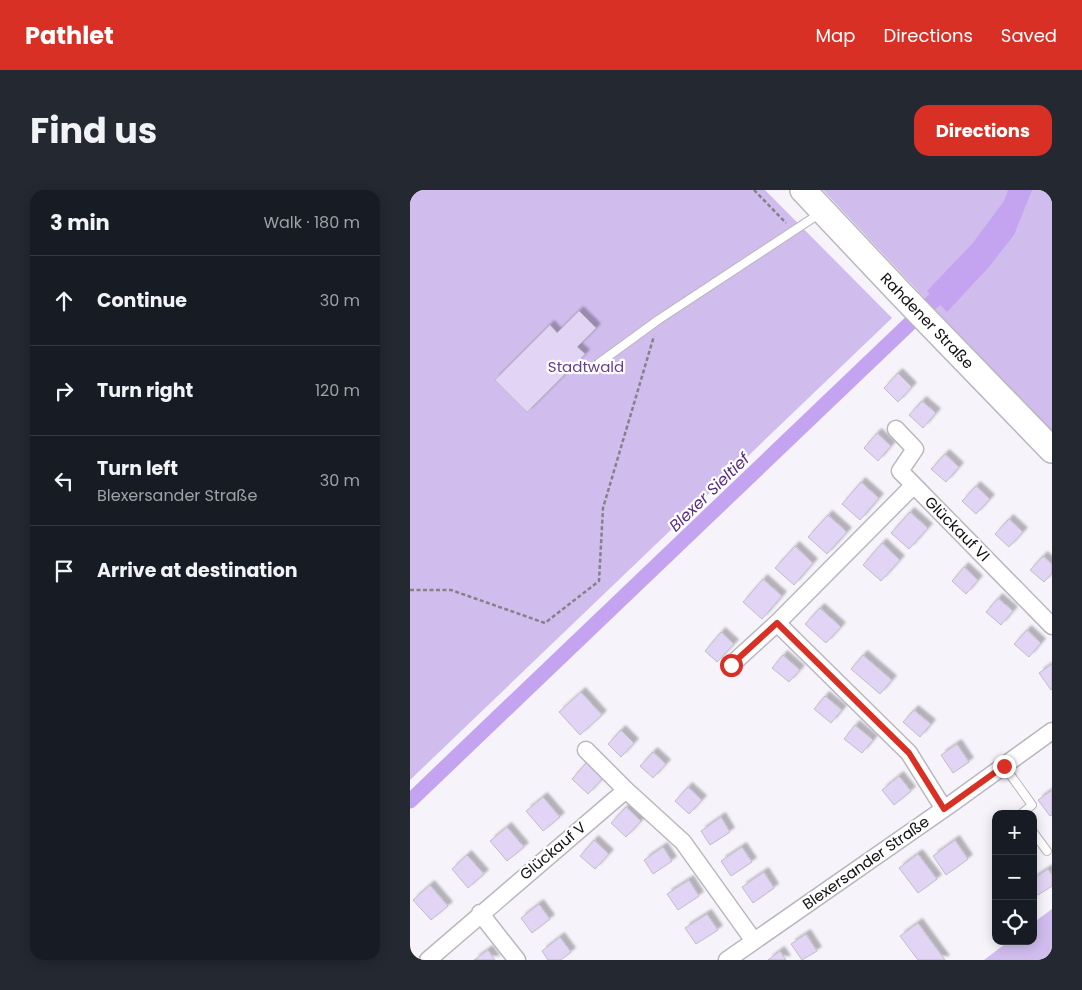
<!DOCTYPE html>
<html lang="en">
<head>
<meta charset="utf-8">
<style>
	body { margin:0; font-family:Poppins,sans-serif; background:#242831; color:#f1f3f6 }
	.controls { position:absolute; right:15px; bottom:15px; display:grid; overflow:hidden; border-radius:10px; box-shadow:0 2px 12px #0003 }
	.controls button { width:45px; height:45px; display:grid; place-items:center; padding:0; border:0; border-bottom:1px solid #363941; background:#171b24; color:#f1f3f6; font:25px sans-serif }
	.stop { position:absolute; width:15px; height:15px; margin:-11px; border:4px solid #d93025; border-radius:50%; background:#fff }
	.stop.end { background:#d93025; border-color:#fff; box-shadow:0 1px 5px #0008 }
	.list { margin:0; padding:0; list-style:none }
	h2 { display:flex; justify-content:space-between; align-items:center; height:65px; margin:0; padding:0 20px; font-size:21px }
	h2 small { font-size:16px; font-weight:400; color:#9ea1a6 }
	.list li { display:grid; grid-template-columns:32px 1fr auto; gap:15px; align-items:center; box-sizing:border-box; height:90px; padding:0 20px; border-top:1px solid #363941 }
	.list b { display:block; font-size:19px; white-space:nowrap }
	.list p { margin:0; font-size:16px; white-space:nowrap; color:#9ea1a6 }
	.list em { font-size:16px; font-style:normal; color:#9ea1a6 }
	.icon { flex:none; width:28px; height:28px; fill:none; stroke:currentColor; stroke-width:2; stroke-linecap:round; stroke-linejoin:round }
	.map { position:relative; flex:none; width:642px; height:770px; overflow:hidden; border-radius:15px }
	header { display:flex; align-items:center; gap:30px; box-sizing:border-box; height:70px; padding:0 25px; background:#d93025; color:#fff }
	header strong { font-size:24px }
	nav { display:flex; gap:28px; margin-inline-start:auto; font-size:18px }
	.intro { display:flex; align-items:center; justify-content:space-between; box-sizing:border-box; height:120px; padding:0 30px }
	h1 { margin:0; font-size:35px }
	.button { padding:12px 22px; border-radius:15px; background:#d93025; color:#fff; font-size:18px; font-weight:700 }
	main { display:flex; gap:30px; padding:0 30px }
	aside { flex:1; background:#171b24; border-radius:15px; box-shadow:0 2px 12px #0003 }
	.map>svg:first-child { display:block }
	.green { fill:#d0bced }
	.water { fill:#c4a3f0 }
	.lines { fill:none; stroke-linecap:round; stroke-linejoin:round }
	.canal { stroke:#c4a3f0; stroke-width:15 }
	.building { fill:#e1d4f4; stroke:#c0bdc5; filter:url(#shadow) }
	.service-casing { stroke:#bab7bf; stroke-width:10 }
	.minor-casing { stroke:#bab7bf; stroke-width:19 }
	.primary-casing { stroke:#bab7bf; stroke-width:28 }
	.path { stroke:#848287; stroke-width:2.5; stroke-dasharray:4 2.5; stroke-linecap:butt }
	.service { stroke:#fff; stroke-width:8 }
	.minor { stroke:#fff; stroke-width:16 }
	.primary { stroke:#fff; stroke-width:25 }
	.route { stroke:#d93025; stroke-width:6 }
	.labels { text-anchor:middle; stroke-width:4.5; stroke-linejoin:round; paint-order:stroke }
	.street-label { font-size:15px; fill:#100f11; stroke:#fff }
	.park-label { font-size:15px; fill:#663b94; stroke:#fff }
	.water-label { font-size:16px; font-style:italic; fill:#582c84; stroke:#fff }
</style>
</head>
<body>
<header>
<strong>Pathlet</strong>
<nav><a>Map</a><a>Directions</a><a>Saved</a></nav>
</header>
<div class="intro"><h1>Find us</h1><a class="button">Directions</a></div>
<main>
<aside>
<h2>3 min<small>Walk · 180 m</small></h2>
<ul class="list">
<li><svg class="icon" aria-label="ahead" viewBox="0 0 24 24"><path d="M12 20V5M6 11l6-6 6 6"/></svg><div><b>Continue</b></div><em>30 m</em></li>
<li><svg class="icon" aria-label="right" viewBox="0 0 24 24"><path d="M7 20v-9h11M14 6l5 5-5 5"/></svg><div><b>Turn right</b></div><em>120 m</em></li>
<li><svg class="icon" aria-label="left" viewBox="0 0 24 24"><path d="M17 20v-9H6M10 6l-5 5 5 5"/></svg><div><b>Turn left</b><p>Blexersander Straße</p></div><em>30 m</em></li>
<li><svg class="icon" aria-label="arrive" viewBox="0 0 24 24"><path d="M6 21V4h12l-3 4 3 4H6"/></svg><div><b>Arrive at destination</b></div></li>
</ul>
</aside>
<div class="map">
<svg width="642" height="770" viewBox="0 0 642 770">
	<defs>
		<filter id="shadow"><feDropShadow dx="4.5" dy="-4.5" stdDeviation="1" flood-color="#0004"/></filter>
	</defs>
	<rect width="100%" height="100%" fill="#f6f3fb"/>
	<path class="green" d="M0,0h355l127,128 -482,462z
		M413,0h229v244z
		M642,719v51h-68l25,-19h24v-18z"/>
	<path class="water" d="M598,0h24l-18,45 -26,33 -41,44 -20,-21 45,-47 32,-43z"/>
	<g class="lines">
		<path class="canal" d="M0,611l539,-515"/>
	</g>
	<path class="building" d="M169,121l17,17 -19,19 8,7 -58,58 -32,-32 55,-55 7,8z
		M488,183l14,14 -14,15 -14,-14z
		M512,211l14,12 -13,15 -14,-13z
		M467,243l14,13 -13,15 -14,-13z
		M535,264l14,13 -13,15 -15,-13z
		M451,292l18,16 -19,22 -18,-16z
		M566,296l14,13 -14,15 -14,-13z
		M500,322l18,16 -19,21 -18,-16z
		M418,325l19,17 -20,22 -19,-17z
		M599,329l14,13 -14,15 -14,-13z
		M472,353l18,17 -19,21 -18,-16z
		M385,356l18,17 -19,22 -19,-17z
		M633,366l9,8v9l-8,9 -14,-12z
		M554,377l14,13 -12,14 -14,-13z
		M353,389l19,17 -20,23 -19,-17z
		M588,408l15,13 -12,14 -15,-13z
		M410,418l21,19 -15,16 -21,-19z
		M617,440l14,13 -12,14 -15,-13z
		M311,442l13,12 -17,18 -12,-11z
		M373,465l17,15 -11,12 -17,-14z
		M453,465l29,25 -12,14 -29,-25z
		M642,474v25l-1,1 -12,-17z
		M171,502l21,23 -22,20 -21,-23z
		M415,506l17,14 -11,13 -17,-14z
		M504,520l17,14 -11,13 -17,-15z
		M445,535l18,15 -11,13 -18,-14z
		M211,540l13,13 -13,14 -13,-13z
		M547,554l12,18 -16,11 -12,-18z
		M243,562l13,12 -13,14 -13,-12z
		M177,572l17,15 -16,17 -16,-15z
		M489,586l12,15 -17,14 -12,-15z
		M278,597l14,13 -13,14 -14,-13z
		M642,600v25l-2,1 -12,-16z
		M133,607l17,20 -17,14 -17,-20z
		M216,617l15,14 -15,16 -15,-14z
		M311,627l9,15 -20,13 -9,-14z
		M97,637l17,20 -17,14 -17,-20z
		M184,650l15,14 -14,15 -15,-13z
		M545,650l13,19 -22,16 -13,-19z
		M253,657l9,14 -19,13 -9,-14z
		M332,657l10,15 -21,14 -10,-15z
		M508,664l19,25 -19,14 -19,-25z
		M57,665l17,19 -16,14 -16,-19z
		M638,679l4,6v11l-14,9 -5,-7v-9z
		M354,682l10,16 -21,15 -11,-16z
		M279,690l10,16 -21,14 -11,-16z
		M20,695l18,21 -17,14 -18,-20z
		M129,714l11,15 -18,14 -11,-15z
		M297,724l11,16 -22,14 -11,-16z
		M508,733l27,37h-27l-18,-24z
		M396,744l11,17 -15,9 -11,-16z
		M150,747l11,15 -10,8h-13l-6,-9z
		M78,760l7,10h-21z
		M370,761l6,9h-18z"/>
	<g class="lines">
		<defs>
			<path id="service" d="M189,173l59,-43 161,-106
				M594,576l28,39 -11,9
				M623,642l14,19"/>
			<path id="minor" d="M486,239l19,20 -15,22 152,155
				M367,433l132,130 35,56
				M321,475l46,-42 136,-137
				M176,560l40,40 57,52 71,99
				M70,723l37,47
				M18,770l198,-170
				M317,770l224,-156 101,-73"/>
			<path id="primary" d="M393,0l99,105 150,155"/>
		</defs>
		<use href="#service" class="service-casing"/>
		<use href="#minor" class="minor-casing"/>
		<use href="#primary" class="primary-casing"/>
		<path class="path" d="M344,0l32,33
			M0,400h41l94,33 54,-42 4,-73 51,-172"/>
		<use href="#service" class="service"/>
		<use href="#minor" class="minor"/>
		<use href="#primary" class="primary"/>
	</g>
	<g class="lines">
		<path class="route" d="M321,475l46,-42 132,130 35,56 60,-43"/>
	</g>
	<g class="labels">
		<g class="street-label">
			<text transform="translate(517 131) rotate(46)" y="5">Rahdener Straße</text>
			<text transform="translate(547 339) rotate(45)" y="5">Glückauf VI</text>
			<text transform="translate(143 661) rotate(-40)" y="5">Glückauf V</text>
			<text transform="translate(456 673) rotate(-35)" y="5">Blexersander Straße</text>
		</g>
		<g class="park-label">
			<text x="176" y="182">Stadtwald</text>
		</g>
		<g class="water-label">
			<text transform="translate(299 302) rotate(-44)" y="6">Blexer Sieltief</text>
		</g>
	</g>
</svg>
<div class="controls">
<button>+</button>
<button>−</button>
<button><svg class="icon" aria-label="locate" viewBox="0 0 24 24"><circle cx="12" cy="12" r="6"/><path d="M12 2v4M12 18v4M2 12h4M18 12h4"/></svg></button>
</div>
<div class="stop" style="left:321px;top:475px"></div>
<div class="stop end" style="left:594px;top:576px"></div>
</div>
</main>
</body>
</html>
